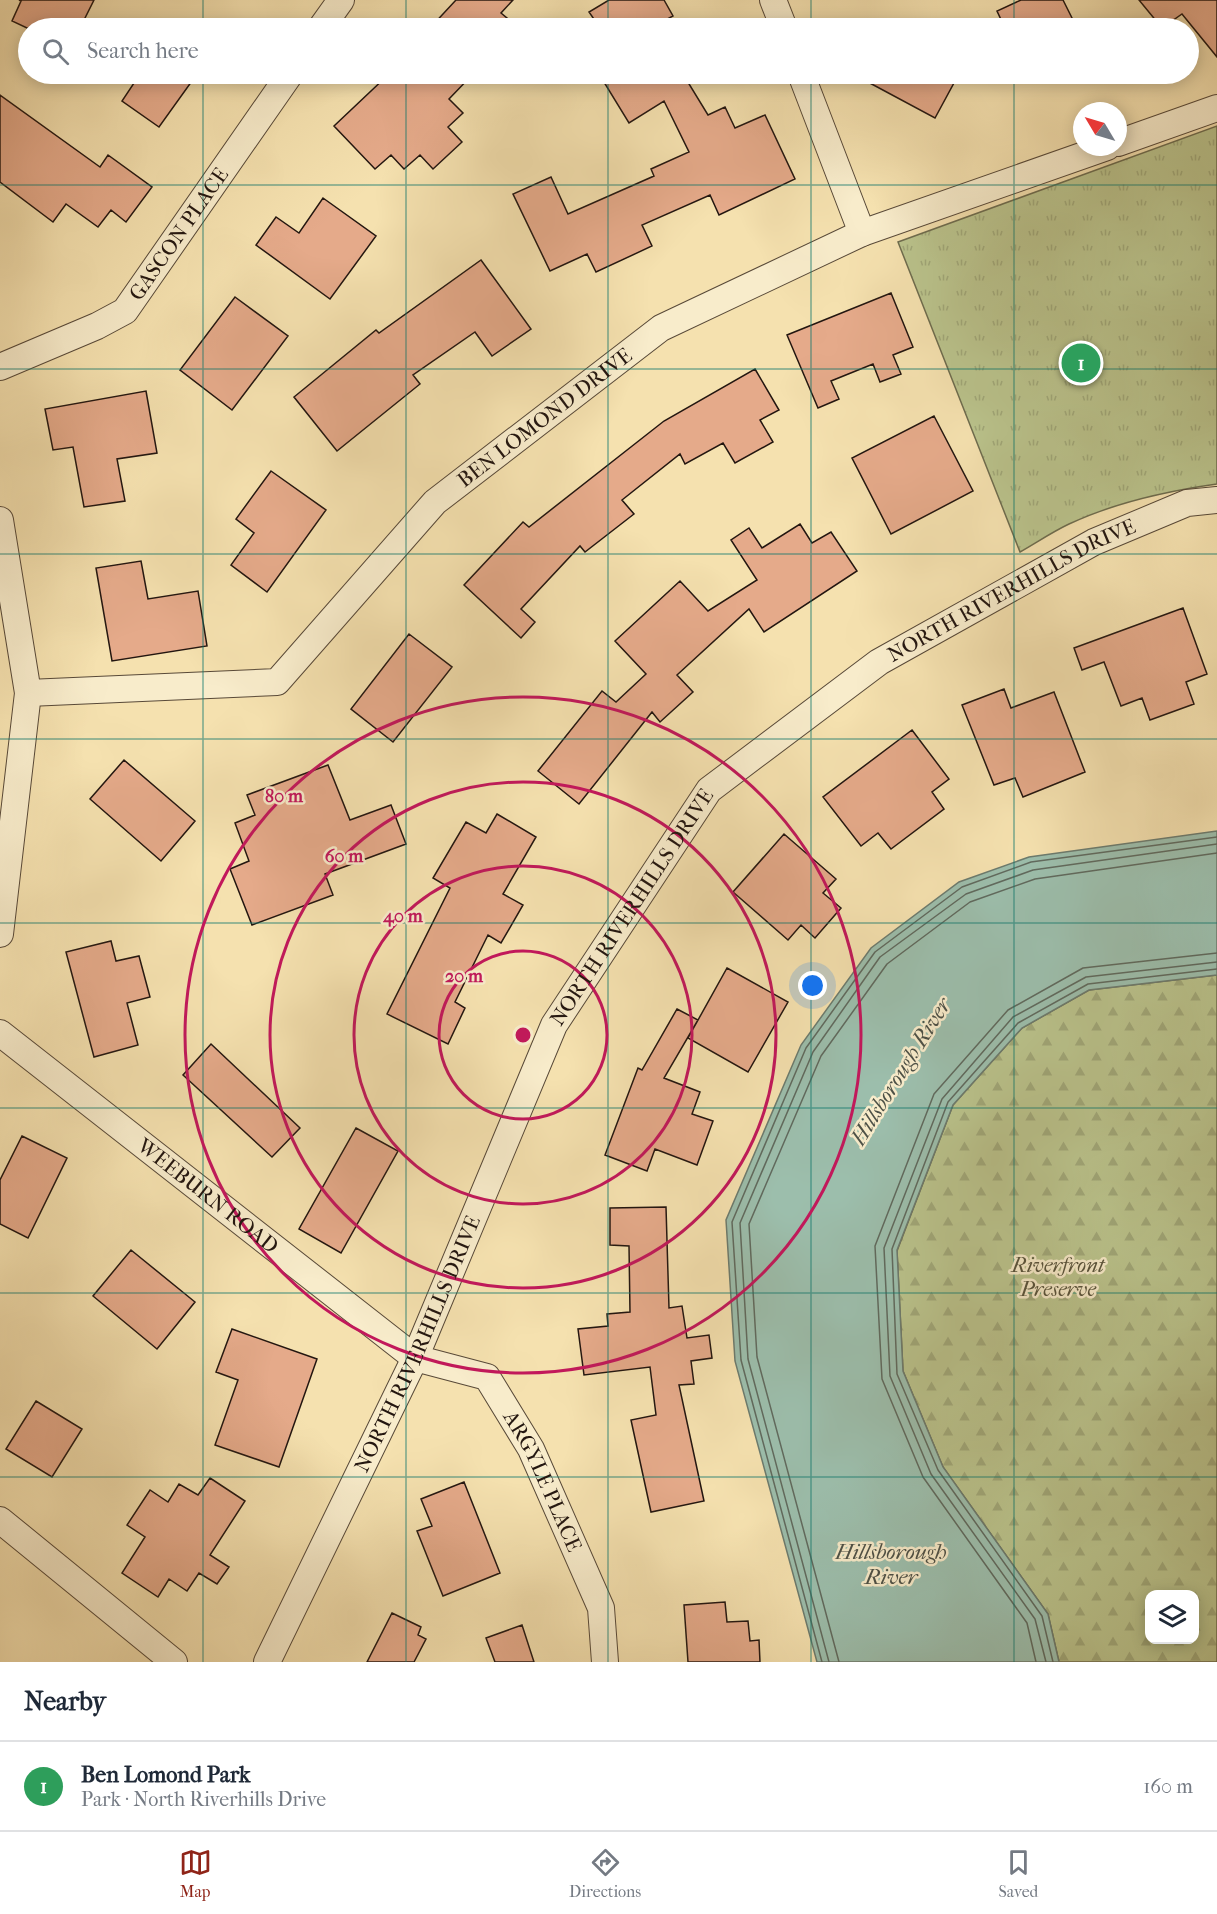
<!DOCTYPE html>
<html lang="en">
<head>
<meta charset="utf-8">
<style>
	body { margin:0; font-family:"IM FELL French Canon",serif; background:#f2f2f3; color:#1f2937 }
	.controls { position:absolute; right:18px; bottom:18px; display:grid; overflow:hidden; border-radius:12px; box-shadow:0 3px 15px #0003 }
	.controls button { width:54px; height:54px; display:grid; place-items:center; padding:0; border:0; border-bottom:2px solid #e0e1e3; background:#fff; color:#1f2937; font:30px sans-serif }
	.compass { position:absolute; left:1073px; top:102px; width:54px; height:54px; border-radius:50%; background:#fff; box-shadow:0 3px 15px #0003; rotate:308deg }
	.you { position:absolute; left:813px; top:986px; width:21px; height:21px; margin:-15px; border:4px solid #fff; border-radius:50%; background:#1a73e8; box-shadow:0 0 0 9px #1a73e833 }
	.badge { display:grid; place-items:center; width:39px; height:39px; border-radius:50%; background:#8f2418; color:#fff; font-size:20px; font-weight:700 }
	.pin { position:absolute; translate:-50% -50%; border:3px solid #fff; box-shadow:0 2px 6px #0006 }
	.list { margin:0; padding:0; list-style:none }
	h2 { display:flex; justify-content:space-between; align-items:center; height:78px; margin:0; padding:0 24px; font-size:26px }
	h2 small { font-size:20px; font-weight:400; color:#747a83 }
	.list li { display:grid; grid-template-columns:39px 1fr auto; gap:18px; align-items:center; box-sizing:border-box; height:90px; padding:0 24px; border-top:2px solid #e0e1e3 }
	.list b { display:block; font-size:22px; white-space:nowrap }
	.list p { margin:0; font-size:20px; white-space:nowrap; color:#747a83 }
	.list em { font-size:20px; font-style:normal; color:#747a83 }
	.icon { flex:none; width:33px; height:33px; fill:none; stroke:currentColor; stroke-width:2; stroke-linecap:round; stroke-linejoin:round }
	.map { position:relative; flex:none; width:1217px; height:1662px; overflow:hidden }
	.search { position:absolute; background:#fff; box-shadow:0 3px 15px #0003; left:18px; right:18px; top:18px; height:66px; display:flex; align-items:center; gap:15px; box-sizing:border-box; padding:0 21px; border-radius:33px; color:#747a83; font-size:22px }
	.sheet { height:168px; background:#fff }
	nav { display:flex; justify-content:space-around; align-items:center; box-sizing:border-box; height:84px; border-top:2px solid #e0e1e3; background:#fff; font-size:16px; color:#747a83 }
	nav a { display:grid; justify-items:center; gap:3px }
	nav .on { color:#8f2418 }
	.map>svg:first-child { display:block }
	.forest { fill:url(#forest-firs); stroke:#6e6c4e; stroke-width:1.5; fill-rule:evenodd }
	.park { fill:url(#park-tufts); stroke:#6e6c4e; stroke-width:1.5 }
	.water { fill:#9cbeac; stroke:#6c7b6e; stroke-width:1.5 }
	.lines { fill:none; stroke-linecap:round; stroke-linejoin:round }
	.shore { stroke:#606a5e; stroke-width:1.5 }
	.building { fill:#e5aa8a; stroke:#231610; stroke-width:1.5 }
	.street-casing { stroke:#584938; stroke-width:28 }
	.street { stroke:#f8eccb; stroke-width:26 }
	.grid { fill:none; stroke:#0f766e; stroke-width:1.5; stroke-opacity:0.55 }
	.ring { fill:none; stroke:#c2185b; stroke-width:3 }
	.labels { text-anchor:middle; stroke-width:5; stroke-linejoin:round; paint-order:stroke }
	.street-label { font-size:21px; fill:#231610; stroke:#f8eccb }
	.park-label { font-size:21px; font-style:italic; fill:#58533b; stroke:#f8eccb }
	.water-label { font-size:22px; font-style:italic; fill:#4d5147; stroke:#f8eccb }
	.centre { fill:#c2185b; stroke:#f8eccb; stroke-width:3 }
	.ring-label { font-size:18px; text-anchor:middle; font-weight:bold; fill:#c2185b; stroke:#f8eccb; stroke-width:5; stroke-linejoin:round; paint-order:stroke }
</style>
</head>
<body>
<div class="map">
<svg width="1217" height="1662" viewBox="0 0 1217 1662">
	<defs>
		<pattern id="forest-firs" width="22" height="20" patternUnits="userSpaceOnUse" patternTransform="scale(1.5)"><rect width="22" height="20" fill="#bac38c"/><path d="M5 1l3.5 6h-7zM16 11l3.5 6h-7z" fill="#a0a778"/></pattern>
		<pattern id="park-tufts" width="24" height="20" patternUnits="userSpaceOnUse" patternTransform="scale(1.5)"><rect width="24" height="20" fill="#bac38c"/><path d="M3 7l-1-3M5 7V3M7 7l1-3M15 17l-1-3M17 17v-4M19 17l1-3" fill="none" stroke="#a0a778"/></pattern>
	</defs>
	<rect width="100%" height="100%" fill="#f5e1af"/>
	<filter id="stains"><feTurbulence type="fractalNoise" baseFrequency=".00333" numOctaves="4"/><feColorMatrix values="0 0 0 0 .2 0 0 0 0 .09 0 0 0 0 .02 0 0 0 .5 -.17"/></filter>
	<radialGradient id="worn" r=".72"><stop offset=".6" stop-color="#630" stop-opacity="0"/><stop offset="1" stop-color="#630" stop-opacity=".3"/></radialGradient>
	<path class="forest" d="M1217,975v687h-158l-11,-48 -105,-147 -40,-96 -6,-120 56,-146 69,-77 67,-38zM1150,1594h44v46h-44z"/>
	<path class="park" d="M1217,126v358c-50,7 -103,19 -148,40 -17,8 -33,19 -49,28l-122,-310z"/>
	<path class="water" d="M1217,831v144l-128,15 -67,38 -69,77 -56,145 6,121 40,96 105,147 11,48h-242l-82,-301 -9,-141 75,-175 70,-97 88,-66 70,-25z"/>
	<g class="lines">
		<path class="shore" d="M822,1662l-81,-302 -9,-138 74,-174 69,-96 87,-65 69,-25 186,-25
			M829,1662l-81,-303 -8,-136 73,-171 67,-95 86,-63 67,-24 184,-26
			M839,1662l-82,-305 -8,-133 72,-168 66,-92 83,-62 65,-23 182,-26
			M1036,1662l-9,-39 -104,-146 -41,-98 -7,-133 59,-152 74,-84 75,-42 134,-15
			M1046,1662l-11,-43 -104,-145 -41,-98 -6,-128 58,-149 71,-82 73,-40 131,-15
			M1053,1662l-11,-46 -104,-146 -41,-96 -5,-125 56,-147 70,-79 70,-39 129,-15"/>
	</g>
	<path class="building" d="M19,0h75l-14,28h-5l-15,-7 -4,7h-29l-15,-7 9,-20z
		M456,0h57l-12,13 18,15h-89z
		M609,0h55l9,16 -22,12h-51l-11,-16z
		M1021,0h42l14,28h-72l-8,-17z
		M1139,0h78v57l-35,-43 -20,14z
		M140,74h57l-38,53 -37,-26z
		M389,74h84l-24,25 14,14 -15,14 14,15 -29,27 -13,-14 -16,14 -13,-14 -16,14 -41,-43z
		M599,74h84l25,41 17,-8 10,21 30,-13 30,64 -76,36 -9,-20 -68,30 10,21 -56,26 -9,-18 -37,17 -37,-77 38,-17 17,37 86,-38 -3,-7 38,-17 -25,-51 -35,22z
		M853,74h90l12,7 -20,37z
		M0,95l100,72 8,-12 44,32 -26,35 -15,-12 -13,17 -32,-23 -13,18 -53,-40z
		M323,198l53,38 -46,63 -74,-54 20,-28 23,16z
		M481,260l50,69 -39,27 -17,-24 -62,43 7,9 -83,67 -43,-54 82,-67 3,3z
		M891,293l22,54 -20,8 8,19 -21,8 -7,-18 -42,17 8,18 -21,9 -31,-73z
		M235,297l53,39 -56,74 -52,-40z
		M755,369l24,41 -19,10 13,22 -38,21 -12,-20 -38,21 -5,-10 -58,46 12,14 -49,38 -5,-6 -59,63 14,13 -14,16 -57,-53 59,-63 6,5 135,-106z
		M146,391l11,62 -40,6 8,42 -41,6 -11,-60 -20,3 -8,-41z
		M934,416l39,75 -82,43 -39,-76z
		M271,471l55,39 -59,82 -36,-27 23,-32 -18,-14z
		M800,524l12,19 19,-11 26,39 -93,61 -15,-23 -72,66 16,17 -33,30 -8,-10 -73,92 -41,-33 64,-80 14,11 30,-28 -31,-33 65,-60 28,30 49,-31 -26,-40 18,-12 13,20z
		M141,561l7,38 50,-8 9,55 -95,15 -16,-93z
		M1183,608l24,66 -21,8 8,22 -44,16 -8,-22 -21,8 -17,-44 -22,8 -8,-22z
		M409,634l43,33 -59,75 -42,-33z
		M1004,689l7,19 43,-16 31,80 -62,25 -8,-19 -21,7 -32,-80z
		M912,730l37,49 -17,13 12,17 -53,40 -13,-16 -17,13 -38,-49z
		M124,760l71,61 -34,40 -71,-62z
		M328,765l22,55 41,-15 15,39 -81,30 8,21 -81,30 -22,-56 19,-8 -14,-38 20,-8 -8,-20z
		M497,814l39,23 -33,57 20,11 -22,38 -13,-8 -33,67 10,6 -17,36 -61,-30 63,-126 -17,-10 33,-56 20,11z
		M784,834l52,45 -13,14 18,15 -26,30 -14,-13 -13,15 -55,-48z
		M111,941l5,20 23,-5 11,41 -23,6 11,42 -44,12 -28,-105z
		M727,968l61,34 -40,70 -60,-34z
		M677,1009l21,11 -34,58 36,14 -8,22 21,7 -16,44 -42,-16 -8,22 -42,-16 33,-87 4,2z
		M211,1044l89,84 -28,29 -89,-82z
		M356,1128l42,23 -57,102 -42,-24z
		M22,1136l45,22 -39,80 -28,-14v-44z
		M666,1207l3,101 13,-2 5,32 22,-3 3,23 -21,3 3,23 -15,1 25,116 -53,11 -20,-92 25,-5 -6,-48 -66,8 -6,-46 30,-3 -1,-12 23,-2 -1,-66 -19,-1v-37z
		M131,1250l64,52 -38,47 -64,-53z
		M232,1329l85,30 -38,108 -64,-22 23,-65 -22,-8z
		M36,1401l46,28 -30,48 -46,-28z
		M210,1478l35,23 -35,54 19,12 -12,17 -18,-11 -12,18 -18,-12 -11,18 -36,-24 23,-36 -18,-12 23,-35 18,12 11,-18 19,11z
		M464,1482l36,91 -57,23 -26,-65 15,-5 -11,-27z
		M725,1602l2,20 21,-1 2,20 9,-1 1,22h-72l-4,-57z
		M392,1613l29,14 -3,8 8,4 -12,23h-47z
		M522,1625l12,37h-39l-9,-24z"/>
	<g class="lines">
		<defs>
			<g id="street">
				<path d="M773,0l11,28"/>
				<path d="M321,28l20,-28"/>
				<path d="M801,74l61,159"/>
				<path d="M1118,143l99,-35"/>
				<path id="s1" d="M0,367l97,-41 28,-15 165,-237"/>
				<path d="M0,520l28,173 -28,241"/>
				<path id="s2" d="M28,693l249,-11 158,-180 226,-174 201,-95 245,-86"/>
				<path id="s3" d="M0,1033l415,325 72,19 44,72 70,159 4,54"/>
				<path d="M0,1520l174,142"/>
				<path id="s4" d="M267,1662l148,-304 139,-333 155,-235 170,-128 215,-120 93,-39 30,-3"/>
			</g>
		</defs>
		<use href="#street" class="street-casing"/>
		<use href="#street" class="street"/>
	</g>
	<path class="grid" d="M203,0v28M406,0v28M608,0v28M811,0v28M1014,0v28M203,74v1588M406,74v1588M608,74v1588M811,74v1588M1014,74v1588M0,185h1217M0,369h1217M0,554h1217M0,739h1217M0,923h1217M0,1108h1217M0,1293h1217M0,1477h1217"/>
	<g class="ring">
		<circle cx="523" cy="1035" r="84"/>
		<circle cx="523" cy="1035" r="169"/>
		<circle cx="523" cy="1035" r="253"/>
		<circle cx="523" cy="1035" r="338"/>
	</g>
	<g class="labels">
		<g class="street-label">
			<text dy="7" stroke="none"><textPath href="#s1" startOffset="231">GASCON PLACE</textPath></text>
			<text dy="7" stroke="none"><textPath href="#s2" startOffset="627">BEN LOMOND DRIVE</textPath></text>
			<text dy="7" stroke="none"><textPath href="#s4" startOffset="1344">NORTH RIVERHILLS DRIVE</textPath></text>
			<text dy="7" stroke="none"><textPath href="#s4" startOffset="840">NORTH RIVERHILLS DRIVE</textPath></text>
			<text dy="7" stroke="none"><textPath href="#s3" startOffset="264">WEEBURN ROAD</textPath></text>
			<text dy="7" stroke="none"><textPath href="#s4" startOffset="352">NORTH RIVERHILLS DRIVE</textPath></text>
			<text dy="7" stroke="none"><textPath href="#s3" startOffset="720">ARGYLE PLACE</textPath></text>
		</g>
		<g class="park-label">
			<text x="1058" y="1272">Riverfront<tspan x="1058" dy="24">Preserve</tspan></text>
		</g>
		<g class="water-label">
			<text transform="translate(900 1071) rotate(-58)" y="8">Hillsborough River</text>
			<text x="891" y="1559">Hillsborough<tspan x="891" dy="25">River</tspan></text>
		</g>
	</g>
	<circle cx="523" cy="1035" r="9" class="centre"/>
	<g class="ring-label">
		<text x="284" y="802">80 m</text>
		<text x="344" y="862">60 m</text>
		<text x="403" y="922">40 m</text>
		<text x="464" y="982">20 m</text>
	</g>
	<rect width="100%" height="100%" filter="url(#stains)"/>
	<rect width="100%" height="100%" fill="url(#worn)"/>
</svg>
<div class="controls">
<button><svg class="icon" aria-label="layers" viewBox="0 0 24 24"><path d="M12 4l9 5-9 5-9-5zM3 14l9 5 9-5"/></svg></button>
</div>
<svg class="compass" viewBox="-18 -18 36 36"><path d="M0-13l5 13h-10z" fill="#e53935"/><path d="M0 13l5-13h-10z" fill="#747a83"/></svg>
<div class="you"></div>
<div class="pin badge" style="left:1081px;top:363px;background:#2e9e5b">1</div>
<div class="search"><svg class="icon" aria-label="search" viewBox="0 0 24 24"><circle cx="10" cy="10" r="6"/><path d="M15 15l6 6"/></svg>Search here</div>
</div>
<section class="sheet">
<h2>Nearby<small></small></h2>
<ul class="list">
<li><span class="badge" style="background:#2e9e5b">1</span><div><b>Ben Lomond Park</b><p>Park · North Riverhills Drive</p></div><em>160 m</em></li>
</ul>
</section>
<nav>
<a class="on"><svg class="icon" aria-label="map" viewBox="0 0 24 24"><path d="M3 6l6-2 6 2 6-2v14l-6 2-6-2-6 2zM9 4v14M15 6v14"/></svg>Map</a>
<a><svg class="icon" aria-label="directions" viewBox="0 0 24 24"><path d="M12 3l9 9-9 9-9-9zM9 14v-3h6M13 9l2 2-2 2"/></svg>Directions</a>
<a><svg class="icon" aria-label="saved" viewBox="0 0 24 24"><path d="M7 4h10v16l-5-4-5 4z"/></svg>Saved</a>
</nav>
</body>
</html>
